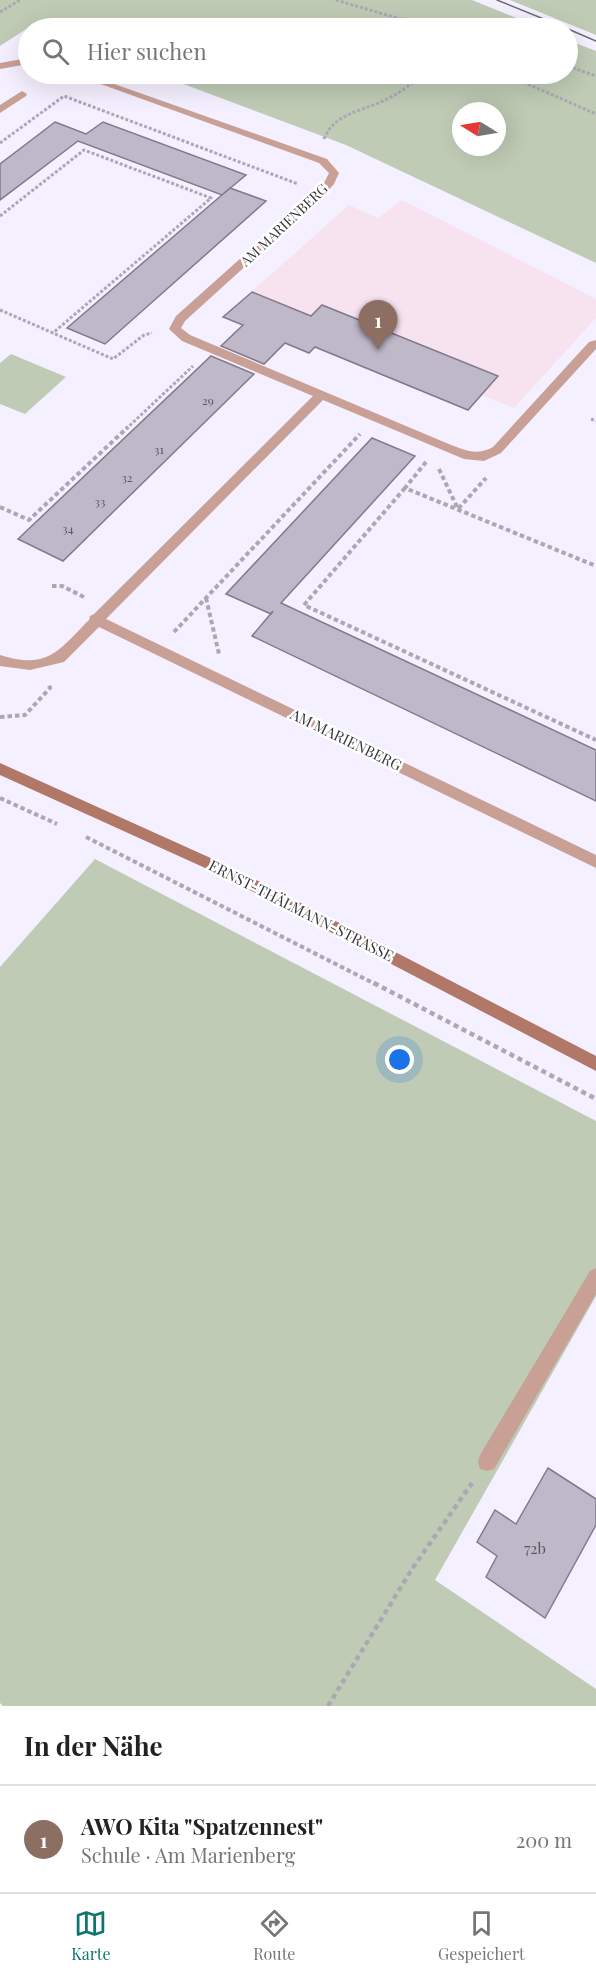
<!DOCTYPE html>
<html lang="de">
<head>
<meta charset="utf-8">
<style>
	body { margin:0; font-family:"Playfair Display",serif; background:#f2f2f2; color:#222 }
	.compass { position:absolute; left:452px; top:102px; width:54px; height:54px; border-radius:50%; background:#fff; box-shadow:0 6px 24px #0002; rotate:281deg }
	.you { position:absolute; left:400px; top:1060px; width:21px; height:21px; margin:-15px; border:4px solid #fff; border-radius:50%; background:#1a73e8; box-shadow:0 0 0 9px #1a73e833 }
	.badge { display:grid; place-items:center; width:39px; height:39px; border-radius:50%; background:#0f766e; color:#fff; font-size:20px; font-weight:700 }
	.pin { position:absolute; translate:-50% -50px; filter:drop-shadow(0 2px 3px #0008) }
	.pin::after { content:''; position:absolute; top:32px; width:21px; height:18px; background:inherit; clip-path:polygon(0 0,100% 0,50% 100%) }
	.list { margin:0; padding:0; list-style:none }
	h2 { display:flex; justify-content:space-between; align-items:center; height:78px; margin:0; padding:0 24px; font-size:26px }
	h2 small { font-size:20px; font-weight:400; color:#767676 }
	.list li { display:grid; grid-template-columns:39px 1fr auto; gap:18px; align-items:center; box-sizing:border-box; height:108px; padding:0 24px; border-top:2px solid #e0e0e0 }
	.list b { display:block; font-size:22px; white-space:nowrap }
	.list p { margin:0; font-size:20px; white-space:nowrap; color:#767676 }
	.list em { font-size:20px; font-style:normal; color:#767676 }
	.icon { flex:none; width:33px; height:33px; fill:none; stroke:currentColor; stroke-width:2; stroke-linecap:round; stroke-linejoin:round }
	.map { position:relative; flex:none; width:596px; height:1706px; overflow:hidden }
	.search { position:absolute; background:#fff; box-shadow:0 6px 24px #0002; left:18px; right:18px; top:18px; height:66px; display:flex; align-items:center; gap:15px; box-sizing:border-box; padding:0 21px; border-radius:33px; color:#767676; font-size:22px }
	.sheet { height:186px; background:#fff }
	nav { display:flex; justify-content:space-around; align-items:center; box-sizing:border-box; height:84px; border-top:2px solid #e0e0e0; background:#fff; font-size:16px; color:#767676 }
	nav a { display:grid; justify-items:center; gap:3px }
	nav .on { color:#0f766e }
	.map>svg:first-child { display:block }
	.education { fill:#f7e2f0 }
	.green { fill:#bfcbb5; fill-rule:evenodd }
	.building { fill:#beb8c9; stroke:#807a8a; stroke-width:1.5 }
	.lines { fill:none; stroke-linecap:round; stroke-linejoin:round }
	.path-far2 { stroke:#aba7b3; stroke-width:3; stroke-dasharray:3 2; stroke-linecap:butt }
	.path-far1 { stroke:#aba7b3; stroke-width:4; stroke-dasharray:4.5 3; stroke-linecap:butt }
	.path { stroke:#aba7b3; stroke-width:4.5; stroke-dasharray:5 4; stroke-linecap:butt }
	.service { fill:#c8a095; fill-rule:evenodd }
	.minor { fill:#c8a095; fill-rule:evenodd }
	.secondary { fill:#b17767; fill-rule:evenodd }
	.tram { stroke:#6b6871; stroke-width:1.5 }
	.labels { text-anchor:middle; stroke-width:5; stroke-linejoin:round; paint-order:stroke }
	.number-label { font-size:12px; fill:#59565f }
	.far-street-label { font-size:14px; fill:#37353c; stroke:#fff }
	.street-label { font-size:15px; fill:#37353c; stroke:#fff }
	.near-number-label { font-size:15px; fill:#59565f }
</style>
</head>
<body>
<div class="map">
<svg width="596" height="1706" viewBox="0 0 596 1706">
	<rect width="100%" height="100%" fill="#f5f0ff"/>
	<path class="education" d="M402,200l194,99v19l-82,90 -32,-13 -14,15 -153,-63 -6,6 -86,-36 126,-112 29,13z"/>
	<path class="green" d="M0,0h472l69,28h-502l-8,-2 -31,20z
		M510,0h86v35z
		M568,40l28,11v212l-250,-118 -189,-71h411zM461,111h36v36h-36z
		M11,354l55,23 -41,37 -25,-10v-41z
		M95,859l501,262v175l-161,284 161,109v17h-593l-3,-3v-736z"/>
	<path class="building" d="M55,122l31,12 17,-12 143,53 -24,20 -144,-54 -78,59v-36z
		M230,188l36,13 -161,143 -38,-16z
		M252,292l59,24 11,-11 176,71 -30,34 -153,-63 -6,6 -24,-10 -21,21 -43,-18 22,-21 -20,-8z
		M211,356l43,18 -191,187 -45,-22z
		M372,438l43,18 -134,147 315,147v51l-344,-165 21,-25 -2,3 -45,-20z
		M548,1468l48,31v26l-51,93 -59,-41 11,-21 -20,-14 18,-32 21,14z"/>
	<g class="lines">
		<path class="path-far2" d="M336,0l95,28
			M0,12l20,-12
			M568,66l28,10
			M505,74l91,40
			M324,139c10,-26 39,-28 61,-39 15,-7 27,-17 40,-26
			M0,143l64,-47 234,88
			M0,216l84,-66 127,48 -158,135
			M0,310l113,49 31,-24 8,-2
			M591,419l5,2
			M126,429l67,-63"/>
		<path class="path-far1" d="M426,462l-21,26 191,78
			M439,469l19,40 28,-31
			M405,488l-101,117 292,135
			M0,507l29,13 99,-93
			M52,586h10l22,11
			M206,598l13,56
			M174,632l186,-198
			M0,717l25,-2 25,-27 -1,-3
			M0,798l57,26
			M86,837l291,148"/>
		<path class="path" d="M374,983l222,116
			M328,1706l84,-137 60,-86"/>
		<path class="service" d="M22,91l5,3 -1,2 -26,17v-8z
			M596,1268v26l-102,175 -7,2 -7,-2 -2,-7 2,-7 110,-184z"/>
		<path class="minor" d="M28,58v6l-28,5v-6z
			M73,74h13l241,85 12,14 -5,11 -9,10 -140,127 -4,7 9,7 254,107c18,7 31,15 49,5l96,-105 7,-2v9l-95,104 -17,8 -20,-2 -141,-59 -217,219 490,236v13l-497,-241 -35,35 -34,8 -30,-4v-11c48,15 58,-4 89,-35l1,-4 4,-2 219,-218 -131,-55 -13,-12 7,-13 141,-126 7,-7 5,-10 -10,-10z"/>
		<path class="secondary" d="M0,763l235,106 361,187v15l-371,-194 -225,-102z"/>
		<path class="tram" d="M497,0l69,28
			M568,29l28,12"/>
	</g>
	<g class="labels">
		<g class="number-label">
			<text x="208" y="405">29</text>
			<text x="159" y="454">31</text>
			<text x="127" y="482">32</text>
			<text x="100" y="506">33</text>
			<text x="68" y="533">34</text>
		</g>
		<g class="far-street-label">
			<text transform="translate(284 225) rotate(-43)" y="5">AM MARIENBERG</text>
		</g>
		<g class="street-label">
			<text transform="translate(346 740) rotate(26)" y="5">AM MARIENBERG</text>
			<text transform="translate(301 911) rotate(27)" y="5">ERNST-THÄLMANN-STRASSE</text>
		</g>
		<g class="near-number-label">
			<text x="535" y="1554">72b</text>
		</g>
	</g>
</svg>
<svg class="compass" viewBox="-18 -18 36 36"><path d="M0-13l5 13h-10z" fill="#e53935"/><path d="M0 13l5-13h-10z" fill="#767676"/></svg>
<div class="you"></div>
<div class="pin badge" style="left:378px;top:350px;background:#8d6e63">1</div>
<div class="search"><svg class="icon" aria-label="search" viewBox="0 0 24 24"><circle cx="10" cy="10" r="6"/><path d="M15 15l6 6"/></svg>Hier suchen</div>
</div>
<section class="sheet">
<h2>In der Nähe<small></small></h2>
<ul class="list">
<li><span class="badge" style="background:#8d6e63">1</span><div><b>AWO Kita &quot;Spatzennest&quot;</b><p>Schule · Am Marienberg</p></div><em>200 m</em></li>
</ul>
</section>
<nav>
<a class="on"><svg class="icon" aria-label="map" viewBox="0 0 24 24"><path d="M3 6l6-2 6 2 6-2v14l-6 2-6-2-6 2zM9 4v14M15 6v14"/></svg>Karte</a>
<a><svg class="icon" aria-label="directions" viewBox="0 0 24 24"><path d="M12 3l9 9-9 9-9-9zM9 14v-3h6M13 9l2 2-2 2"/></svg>Route</a>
<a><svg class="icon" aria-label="saved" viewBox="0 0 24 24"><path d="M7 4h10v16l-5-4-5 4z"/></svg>Gespeichert</a>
</nav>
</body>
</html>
